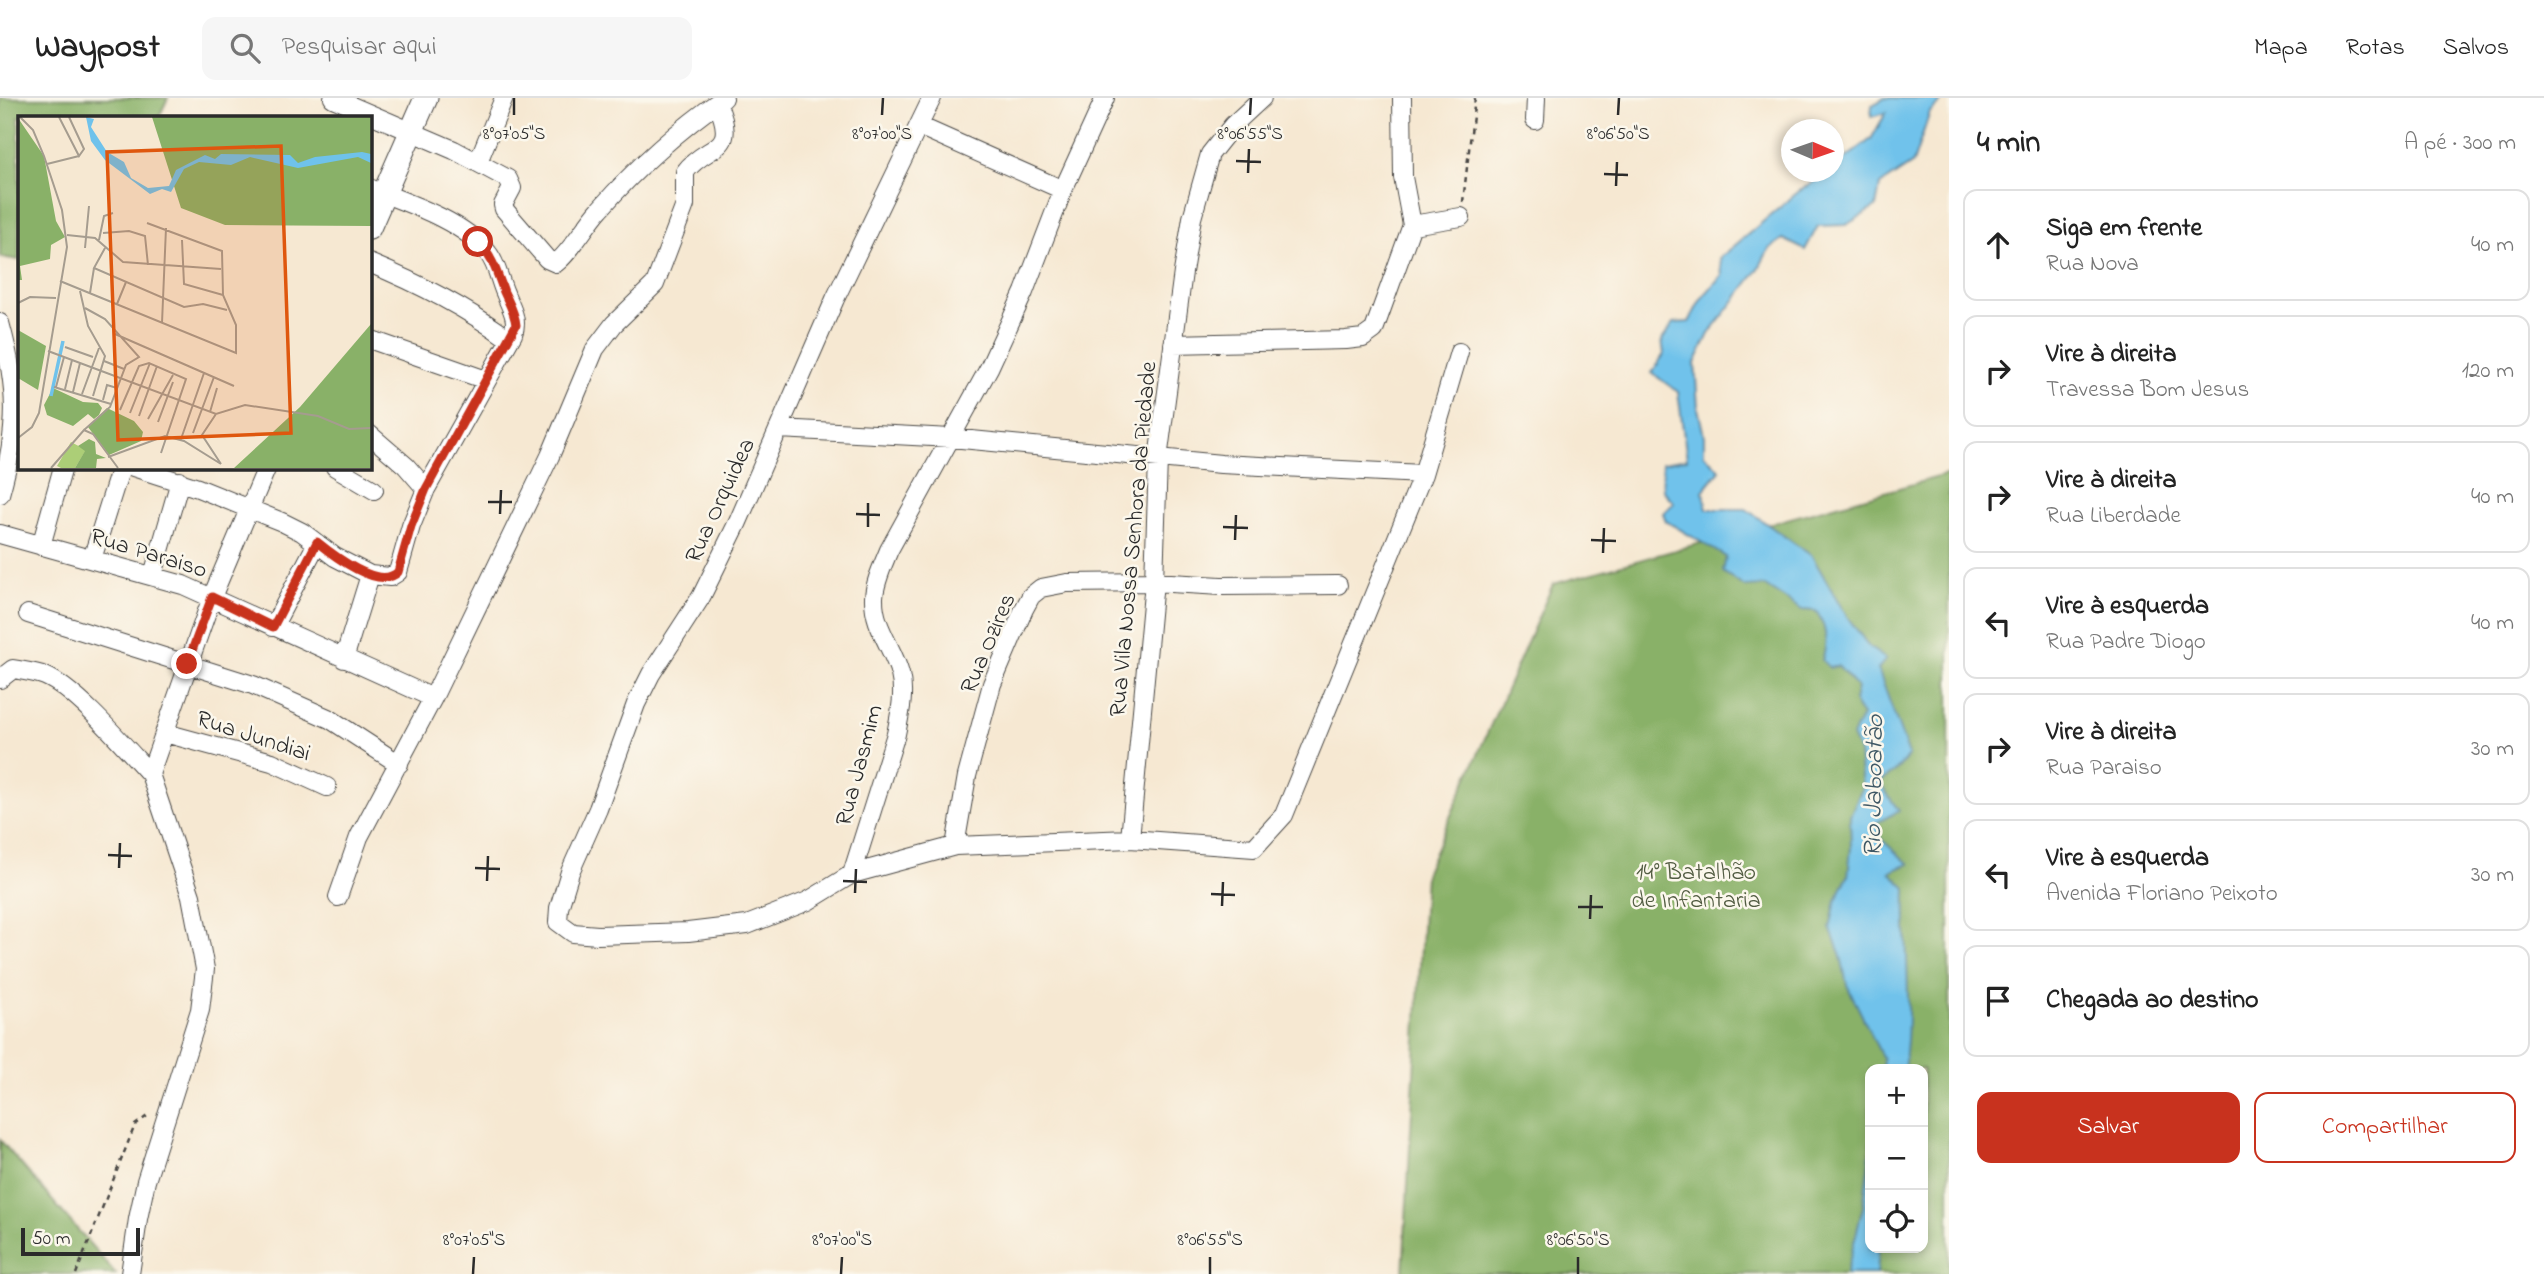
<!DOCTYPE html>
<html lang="pt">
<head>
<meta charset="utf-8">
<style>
	body { margin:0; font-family:"Indie Flower",sans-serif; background:#f6f6f6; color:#222 }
	.controls { position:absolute; right:21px; bottom:21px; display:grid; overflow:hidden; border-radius:14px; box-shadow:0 4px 10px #0003 }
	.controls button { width:63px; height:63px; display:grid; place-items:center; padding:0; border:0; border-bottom:2px solid #e0e0e0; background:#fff; color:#222; font:35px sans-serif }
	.compass { position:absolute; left:1781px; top:21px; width:63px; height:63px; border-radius:50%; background:#fff; box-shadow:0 4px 10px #0003; rotate:92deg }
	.scale { position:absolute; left:21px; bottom:18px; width:119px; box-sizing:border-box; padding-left:7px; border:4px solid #2b2b2b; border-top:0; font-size:19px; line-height:24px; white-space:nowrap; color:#2b2b2b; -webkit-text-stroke:5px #fbf7ec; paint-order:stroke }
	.stop { position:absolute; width:21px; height:21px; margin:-16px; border:5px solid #c8321e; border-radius:50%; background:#fff }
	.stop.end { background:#c8321e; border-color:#fff; box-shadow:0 2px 7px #0008 }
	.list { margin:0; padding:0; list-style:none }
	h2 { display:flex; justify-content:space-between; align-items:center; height:91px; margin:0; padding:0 28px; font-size:30px }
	h2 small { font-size:23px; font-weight:400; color:#767676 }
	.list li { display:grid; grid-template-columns:46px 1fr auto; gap:21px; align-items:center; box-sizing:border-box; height:112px; margin:0 14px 14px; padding:0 14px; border:2px solid #e0e0e0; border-radius:14px }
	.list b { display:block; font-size:26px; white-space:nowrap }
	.list p { margin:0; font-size:23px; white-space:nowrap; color:#767676 }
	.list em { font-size:23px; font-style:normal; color:#767676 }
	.actions { display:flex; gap:14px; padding:21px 28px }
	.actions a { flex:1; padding:16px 0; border:2px solid #c8321e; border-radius:14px; text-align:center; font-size:24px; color:#c8321e }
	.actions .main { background:#c8321e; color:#fff }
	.icon { flex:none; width:38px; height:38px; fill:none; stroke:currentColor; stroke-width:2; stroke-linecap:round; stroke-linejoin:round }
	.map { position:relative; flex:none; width:1949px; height:1176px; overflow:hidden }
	header { display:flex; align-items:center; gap:42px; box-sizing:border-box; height:98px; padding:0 35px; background:#fff; border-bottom:2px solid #e0e0e0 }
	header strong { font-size:33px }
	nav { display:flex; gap:38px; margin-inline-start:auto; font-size:24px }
	.search { width:490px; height:63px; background:#f6f6f6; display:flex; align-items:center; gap:18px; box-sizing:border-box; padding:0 24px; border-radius:14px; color:#767676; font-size:26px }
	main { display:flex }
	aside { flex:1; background:#fff }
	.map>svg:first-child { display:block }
	.forest { fill:#89b168; stroke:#5a6e4a; stroke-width:2; fill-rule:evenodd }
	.water { fill:#6fc2eb; stroke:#4d768b; stroke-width:2 }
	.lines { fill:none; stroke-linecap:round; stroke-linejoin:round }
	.minor-casing { stroke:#494744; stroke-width:20 }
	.tertiary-casing { stroke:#494744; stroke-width:25 }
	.path { stroke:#494744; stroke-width:2.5; stroke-dasharray:5 5; stroke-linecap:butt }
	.minor { stroke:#fff; stroke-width:18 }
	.tertiary { stroke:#fff; stroke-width:23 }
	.route { stroke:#c8321e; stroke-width:9 }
	.ticks { fill:none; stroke:#2b2b2b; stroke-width:2.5 }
	.labels { text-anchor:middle; stroke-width:5; stroke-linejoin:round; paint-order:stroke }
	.street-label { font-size:24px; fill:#2b2b2b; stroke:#fbf7ec }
	.park-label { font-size:24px; fill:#525c42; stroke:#fbf7ec }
	.water-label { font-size:26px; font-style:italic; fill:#3f5865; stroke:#fbf7ec }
	.inset-river { fill:none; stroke:#6fc2eb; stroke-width:3.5 }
	.inset-road { fill:none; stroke:#a59c8f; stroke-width:2 }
	.view { fill:#df570e; fill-opacity:0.15; stroke:#df570e; stroke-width:3.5 }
	.inset-edge { fill:none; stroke:#2b2b2b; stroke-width:3.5 }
	.ticks-label { font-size:18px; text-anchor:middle; fill:#2b2b2b; stroke:#fbf7ec; stroke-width:5; stroke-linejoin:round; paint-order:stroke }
</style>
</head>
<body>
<header>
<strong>Waypost</strong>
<div class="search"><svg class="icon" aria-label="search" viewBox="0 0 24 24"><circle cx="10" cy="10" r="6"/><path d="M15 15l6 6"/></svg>Pesquisar aqui</div>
<nav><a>Mapa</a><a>Rotas</a><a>Salvos</a></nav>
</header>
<main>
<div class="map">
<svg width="1949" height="1176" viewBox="0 0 1949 1176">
	<rect width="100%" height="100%" fill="#fbf7ec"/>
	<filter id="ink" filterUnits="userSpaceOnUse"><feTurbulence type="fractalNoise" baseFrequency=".0143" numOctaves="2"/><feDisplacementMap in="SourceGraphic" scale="14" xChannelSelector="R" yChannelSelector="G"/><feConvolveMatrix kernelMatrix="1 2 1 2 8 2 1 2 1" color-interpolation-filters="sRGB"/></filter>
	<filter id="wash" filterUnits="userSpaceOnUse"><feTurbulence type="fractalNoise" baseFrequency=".00686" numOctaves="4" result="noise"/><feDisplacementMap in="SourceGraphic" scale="28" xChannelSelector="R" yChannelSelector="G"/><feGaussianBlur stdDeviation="1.57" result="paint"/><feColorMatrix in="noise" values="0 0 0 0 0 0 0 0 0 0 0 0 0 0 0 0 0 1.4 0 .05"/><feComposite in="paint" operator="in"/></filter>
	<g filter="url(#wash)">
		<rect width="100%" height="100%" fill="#f6e8d2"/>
		<path class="forest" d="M0,0h168l-9,19h-140v143l-19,-3z
			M1949,376v800h-546l22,-400 128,-290zM1870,971h53v179h-53z
			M0,1042l116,134h-116z"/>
		<path class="water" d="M1885,0h60l-15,14 -17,51 -33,22 -4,22 -30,18 -28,1 -13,24 -22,-11 -14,10 -11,21 -49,64 -14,29 3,45 6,28v18l16,16 -17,21 4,18h39l66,47 34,59 24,33 16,11 -8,10 31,86 -14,17 -16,10 20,29 -23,12 6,17 27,24 -19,8 16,16c-2,60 7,121 -2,181h-22l1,-10 -36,-74 -6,-29 -11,-28 6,-28 12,-24 3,-28 -1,-32 12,-28 -3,-36 -7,-16 10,-20 -8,-15 3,-14 -19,-21 -9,2 -7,-8c6,-18 5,-34 -6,-49l-14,-1 -37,-24 -20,1 -22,-15 3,-15 -60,-36 -3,-8 11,-10 -11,-13 -1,-27 25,-4 -9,-67 -26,-19 12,-19 -2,-14 12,-17 15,-1 12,-23 21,-24 -2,-17 78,-66 30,-20h6v-5l37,-28 15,-26 -15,4 1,-12z
			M1870,1056v94h9l-2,26h-31l17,-67z"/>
	</g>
	<g filter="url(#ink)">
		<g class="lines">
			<defs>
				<path id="minor" d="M333,0l121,52 54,29 4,9 -9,17 1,4 43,50 9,4c14,-10 31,-40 44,-54 37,-42 78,-79 124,-111
					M932,0l-97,201 -97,223 -37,75 -50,77 -15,30 -38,105 -28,63 -11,36 -1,14 15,11 25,2 90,-3 59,-7 61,-24 44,-27 103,-28 175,-7 124,9 30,-33 139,-341 36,-122
					M1535,22l1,-22
					M919,28l144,64
					M478,64l26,-64
					M1412,127l49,-8
					M369,165c49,20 97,45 140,76
					M0,225c18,65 19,105 0,171
					M369,241l117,41
					M1173,246l173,-4 17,-2 11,-8 38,-105 -9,-48 -1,-79
					M779,331l172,9 270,26 202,10
					M369,336l37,32 20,23
					M133,369l65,21 84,34 20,10 33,25 35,18 20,2 8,-5 13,-46 15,-37 87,-155c6,-16 -3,-27 -8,-41 -6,-14 -8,-29 -17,-40 -24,-32 -83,-51 -119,-65
					M335,369l39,23
					M0,436l183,51 250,113
					M41,448l22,-79
					M92,461l29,-92
					M153,477l27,-94
					M28,516l225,71 77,34 69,45
					M273,529l44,-84
					M344,561l26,-84
					M0,581l13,-10c11,2 22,3 32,7 31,13 81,72 105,98
					M165,635l107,29 55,25
					M1130,741l24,-257 4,-123 25,-187 9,-54 18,-64 23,-29 29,-27
					M955,748l12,-70 25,-92 32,-75 7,-13 10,-8 26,-5 87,-1 67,4 117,-1
					M852,776l44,-140c4,-20 9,-40 4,-60 -7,-27 -27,-47 -26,-77 1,-16 9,-32 15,-47l100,-182 35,-76 39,-102 42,-92
					M338,799l21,-60 74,-139 117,-242 45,-107 19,-25 41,-40 30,-79v-33c22,-30 55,-17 32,-69
					M130,1176l8,-55 8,-38 54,-171 5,-41 -14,-73 -41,-122 62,-177 55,-130"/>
				<path id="tertiary" d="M369,130l57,-130"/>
			</defs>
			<use href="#minor" class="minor-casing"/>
			<use href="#tertiary" class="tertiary-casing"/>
			<path class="path" d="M1463,104l12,-104
				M76,1176l59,-149 15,-11"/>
			<use href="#minor" class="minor"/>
			<use href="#tertiary" class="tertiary"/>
		</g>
	</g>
	<g class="lines" filter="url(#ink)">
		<path class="route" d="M187,566l25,-67 61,30 44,-85c16,13 62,49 81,30l13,-46 15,-37 90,-164c-1,-12 -7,-22 -12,-33 -7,-19 -11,-35 -26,-50"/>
	</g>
	<path class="ticks" d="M514,17v-17M882,17l1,-17M1250,17l1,-17M1618,17l1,-17M1236,63l25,1M1248,75l1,-24M1604,76l24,1M1616,88l1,-24M488,404h24M500,416l1,-24M856,416l24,1M868,429v-24M1223,429l25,1M1235,442l1,-25M1591,442l25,1M1603,455l1,-25M108,757l24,1M119,770l1,-25M475,770l25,1M487,783l1,-25M843,783l24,1M855,795l1,-24M1211,796l24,1M1222,808l1,-24M1578,809h25M1590,821l1,-24M473,1176l1,-17M841,1176l1,-17M1210,1176v-17M1578,1176v-17"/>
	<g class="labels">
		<g class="street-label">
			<text transform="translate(719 402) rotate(-65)" y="8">Rua Orquidea</text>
			<text transform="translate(1132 441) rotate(-85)" y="8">Rua Vila Nossa Senhora da Piedade</text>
			<text transform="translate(149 454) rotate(17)" y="8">Rua Paraiso</text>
			<text transform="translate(987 545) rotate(-67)" y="8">Rua Ozires</text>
			<text transform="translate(254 637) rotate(18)" y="8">Rua Jundiai</text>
			<text transform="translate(858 667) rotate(-75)" y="8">Rua Jasmim</text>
		</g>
		<g class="park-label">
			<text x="1696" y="781">14° Batalhão<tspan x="1696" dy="28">de Infantaria</tspan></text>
		</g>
		<g class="water-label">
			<text transform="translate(1872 688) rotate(-89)" y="9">Rio Jaboatão</text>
		</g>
	</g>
	<g transform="translate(18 18)">
		<rect width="354" height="354" fill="#f6e8d2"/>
		<path d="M53,326l15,8 -11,18h-14l-4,-2z" fill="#acce77"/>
		<path d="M134,1h219v109l-146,-1 -44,-17zM0,2l26,38 12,65 9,16 -14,8 -1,14 -30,7 2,14h-4zM353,208v144h-137l66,-61zM0,214l28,16 -8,44 -20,-12zM35,272l30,14 15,1 4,5 -3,7 -5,4 -6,-5 -15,12 -26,-11 -3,-10zM89,292l27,13 9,11 -2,9 -32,14 -21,-28zM71,323l6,3 1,12 10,4 -9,1 -1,9h-21l10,-17 -7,-5z" fill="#89b168"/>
		<path d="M68,1l8,2 -3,8 16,25 17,10 7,16 17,10 21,-2 7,-16 29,-15 10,4 6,-5 69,1 8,8 17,-6 47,-5 9,2v9l-13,-6 -60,11 -48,-11 -19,8 -32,-3 -15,7 -13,23 -9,-3 -12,5 -45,-34 -14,-19z" fill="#6fc2eb"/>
		<path class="inset-river" d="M33,280l12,-55"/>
		<path class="inset-road" d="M41,1l20,39 5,-7 -15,-32M29,48l32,-8M85,117l26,-2 16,5 3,29M49,119l28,3 28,24 98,7M81,124l5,-24 9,-3M164,124l2,44 39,11M67,132l4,-42M87,132l-11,20 90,39 19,-3 24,6M42,165l176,72v-28l-13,-30 -1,-44 -75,-28M62,175l8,35 17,30 -12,40M72,177l4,-25M0,187l12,-6 26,1M99,188l9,-22M144,207l4,-95M97,218l119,52M47,231l28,10M30,235l168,63 29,-9 73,11 31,13 22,-1M86,245l20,8M36,271l57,17M38,271l8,-30M47,273l7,-29M55,276l7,-29M64,278l17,-46M85,284l4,-15 10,3M102,294l19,-44 10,-3 37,16 -25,74M192,296l7,-24M112,297l20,-50M198,298l-14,21 19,29M121,300l18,-50M130,303l25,-44M140,306l15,-40M66,314l26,-23 16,-42 13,-8 -34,-38 -20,-11M175,317l21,-56M0,322l14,-11 7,-14 28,-166 -5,-37 -18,-54 -11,-26 -13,-13M163,323l23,-66M90,341l57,-21 19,5 37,23M33,352l33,-38 9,4 25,34"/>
		<path class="view" d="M263,30l10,287 -173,7 -11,-288z"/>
		<rect width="354" height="354" class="inset-edge"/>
	</g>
	<g class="ticks-label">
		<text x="514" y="41">8°07'05"S</text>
		<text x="882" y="41">8°07'00"S</text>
		<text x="1250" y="41">8°06'55"S</text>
		<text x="1618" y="41">8°06'50"S</text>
		<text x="474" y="1147">8°07'05"S</text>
		<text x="842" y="1147">8°07'00"S</text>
		<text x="1210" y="1147">8°06'55"S</text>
		<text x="1578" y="1147">8°06'50"S</text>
	</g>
</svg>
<div class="controls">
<button>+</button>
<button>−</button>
<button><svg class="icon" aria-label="locate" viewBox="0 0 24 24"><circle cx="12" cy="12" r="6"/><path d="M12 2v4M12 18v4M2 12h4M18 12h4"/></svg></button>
</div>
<svg class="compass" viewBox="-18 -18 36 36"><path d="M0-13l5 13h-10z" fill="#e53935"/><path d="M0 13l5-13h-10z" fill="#767676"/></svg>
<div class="scale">50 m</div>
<div class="stop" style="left:478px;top:144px"></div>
<div class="stop end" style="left:187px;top:566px"></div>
</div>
<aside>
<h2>4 min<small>A pé · 300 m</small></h2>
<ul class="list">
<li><svg class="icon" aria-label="ahead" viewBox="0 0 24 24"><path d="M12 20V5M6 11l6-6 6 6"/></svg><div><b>Siga em frente</b><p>Rua Nova</p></div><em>40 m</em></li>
<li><svg class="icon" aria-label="right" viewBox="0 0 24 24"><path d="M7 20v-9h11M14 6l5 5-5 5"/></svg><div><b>Vire à direita</b><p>Travessa Bom Jesus</p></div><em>120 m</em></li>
<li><svg class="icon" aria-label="right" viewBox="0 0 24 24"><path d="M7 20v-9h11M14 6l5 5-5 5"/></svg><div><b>Vire à direita</b><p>Rua Liberdade</p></div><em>40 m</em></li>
<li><svg class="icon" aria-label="left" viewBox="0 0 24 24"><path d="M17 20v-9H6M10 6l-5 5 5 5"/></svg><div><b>Vire à esquerda</b><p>Rua Padre Diogo</p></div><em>40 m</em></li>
<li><svg class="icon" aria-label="right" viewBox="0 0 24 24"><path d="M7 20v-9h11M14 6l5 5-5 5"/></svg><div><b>Vire à direita</b><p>Rua Paraiso</p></div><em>30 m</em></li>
<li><svg class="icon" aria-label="left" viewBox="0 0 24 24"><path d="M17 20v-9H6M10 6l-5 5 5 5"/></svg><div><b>Vire à esquerda</b><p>Avenida Floriano Peixoto</p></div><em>30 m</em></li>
<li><svg class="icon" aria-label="arrive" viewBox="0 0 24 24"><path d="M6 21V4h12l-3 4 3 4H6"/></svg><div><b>Chegada ao destino</b></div></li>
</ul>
<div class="actions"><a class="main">Salvar</a><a>Compartilhar</a></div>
</aside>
</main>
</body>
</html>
